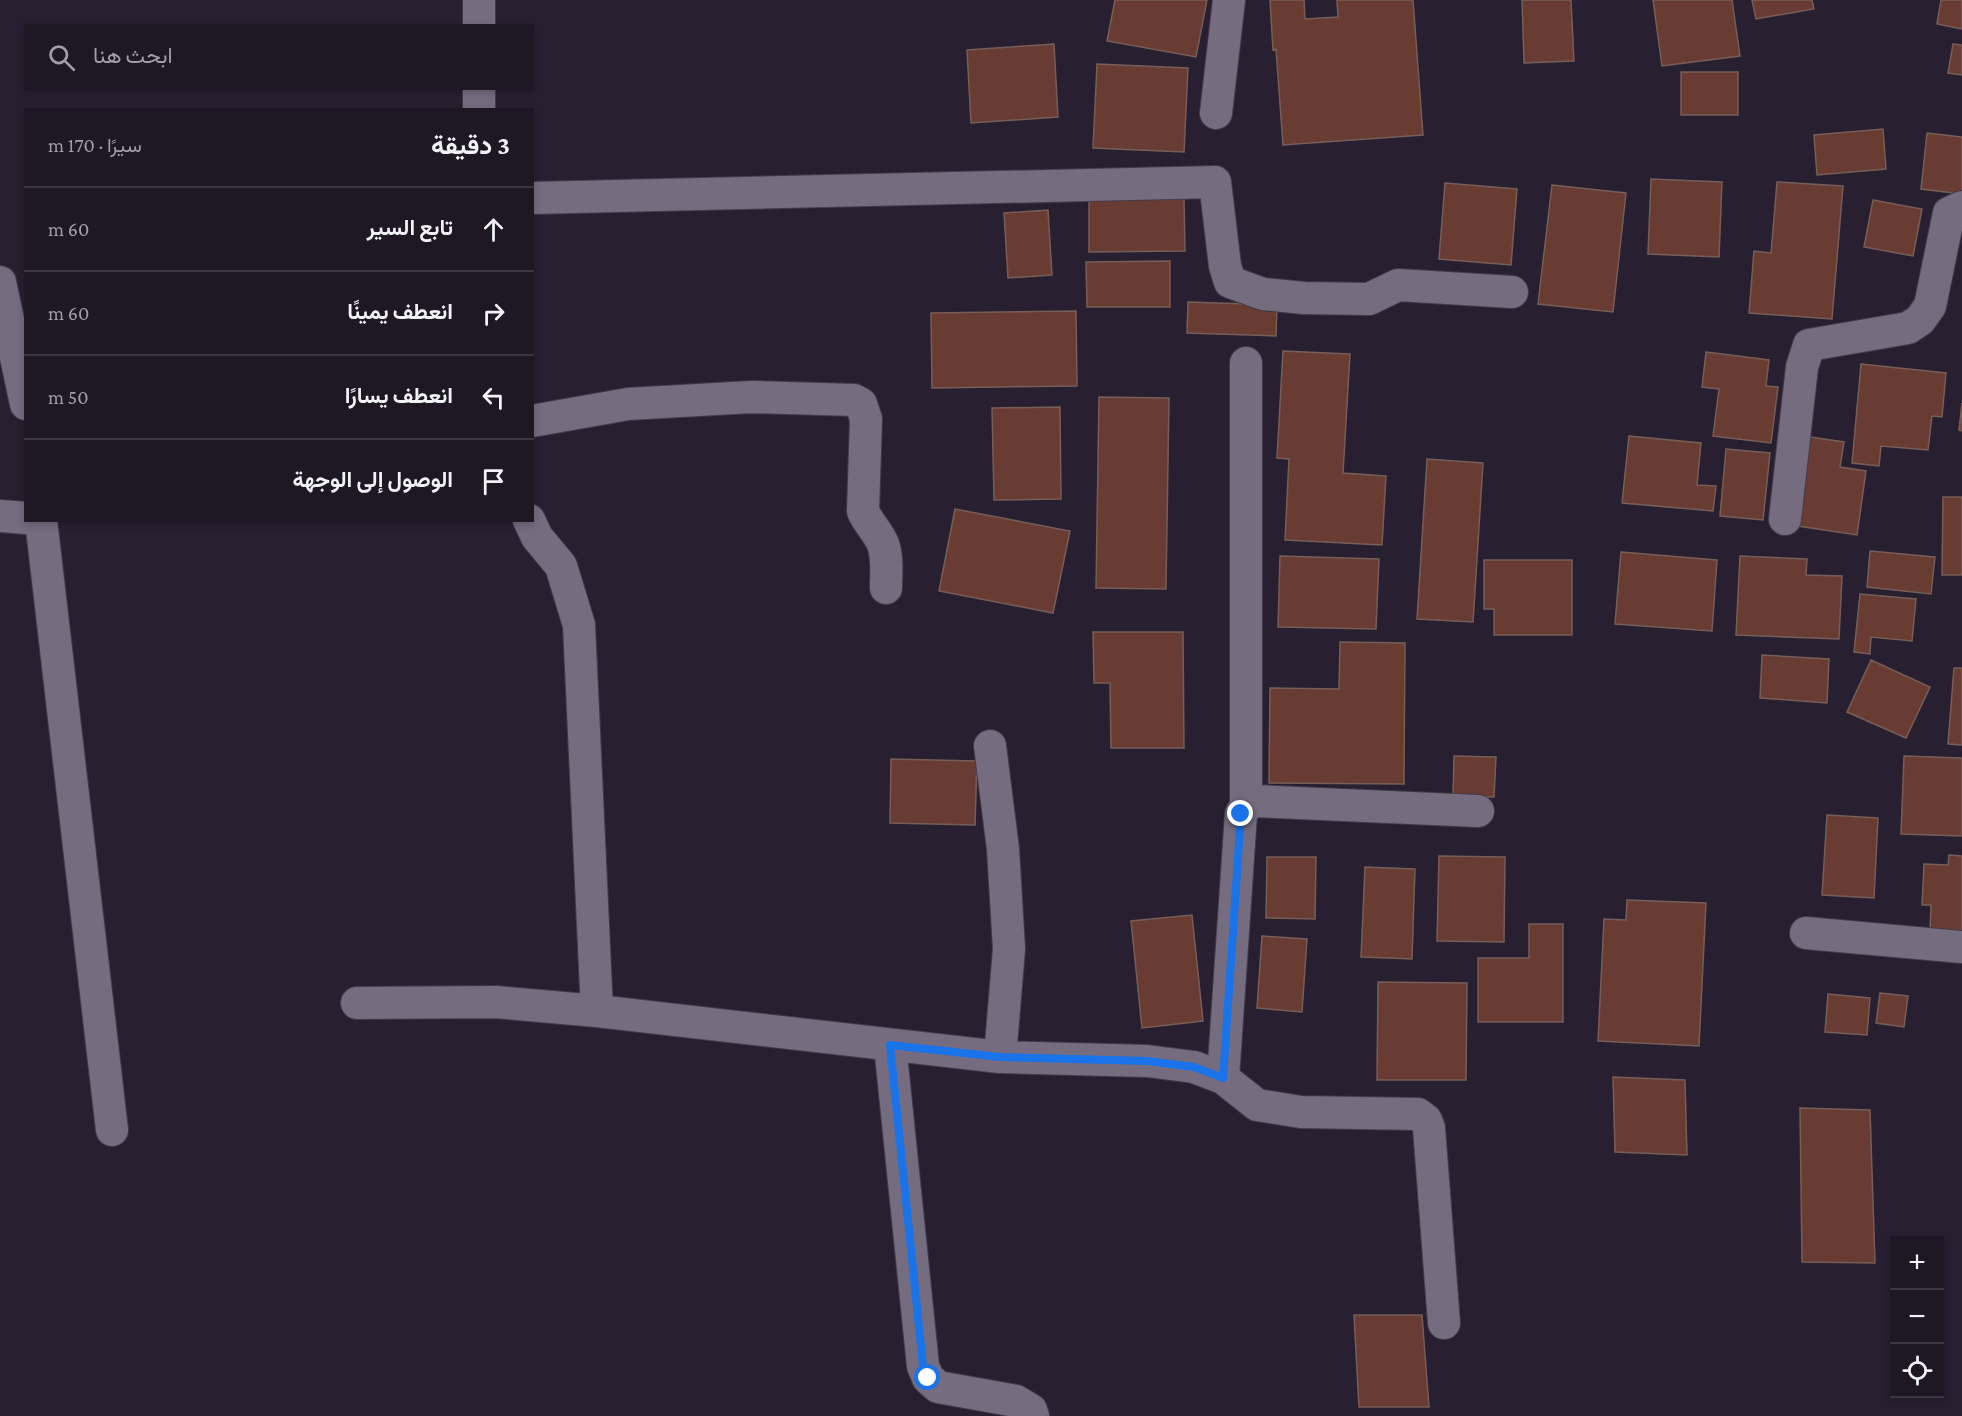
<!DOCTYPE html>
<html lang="ar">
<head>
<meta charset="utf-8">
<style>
	body { margin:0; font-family:"Crimson Pro",Vazirmatn,serif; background:#2b2431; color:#f1f3f6; direction:rtl }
	.controls { position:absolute; right:18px; bottom:18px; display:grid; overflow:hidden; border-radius:0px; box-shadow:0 3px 9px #0003 }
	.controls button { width:54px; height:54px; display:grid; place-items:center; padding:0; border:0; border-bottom:2px solid #3c3641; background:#1e1724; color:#f1f3f6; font:30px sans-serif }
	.stop { position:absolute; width:18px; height:18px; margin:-14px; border:4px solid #1a73e8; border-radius:50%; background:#fff }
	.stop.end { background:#1a73e8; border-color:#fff; box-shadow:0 2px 6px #0008 }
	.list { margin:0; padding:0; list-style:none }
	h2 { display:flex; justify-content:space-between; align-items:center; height:78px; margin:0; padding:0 24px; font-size:26px }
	h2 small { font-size:20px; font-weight:400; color:#a19fa6 }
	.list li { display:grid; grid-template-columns:39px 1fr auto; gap:18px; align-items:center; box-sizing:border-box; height:84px; padding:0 24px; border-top:2px solid #3c3641 }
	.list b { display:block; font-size:22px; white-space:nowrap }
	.list em { font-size:20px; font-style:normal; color:#a19fa6 }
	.icon { flex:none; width:33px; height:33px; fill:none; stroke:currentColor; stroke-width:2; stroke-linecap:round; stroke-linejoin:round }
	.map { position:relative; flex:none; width:1962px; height:1416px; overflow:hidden; direction:ltr }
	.search { position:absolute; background:#1e1724; box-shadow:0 3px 9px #0003; left:24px; top:24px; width:510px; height:66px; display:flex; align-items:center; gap:15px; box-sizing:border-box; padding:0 21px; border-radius:0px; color:#a19fa6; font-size:22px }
	.panel { position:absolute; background:#1e1724; box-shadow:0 3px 9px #0003; left:24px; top:108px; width:510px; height:414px; border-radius:0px; direction:rtl }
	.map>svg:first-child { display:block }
	.building { fill:#693c33; stroke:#765e58; stroke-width:1.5 }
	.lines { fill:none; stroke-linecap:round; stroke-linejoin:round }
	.minor-casing { stroke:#433c4a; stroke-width:34 }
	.minor { stroke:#766c80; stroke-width:32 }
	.route { stroke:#1a73e8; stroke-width:8 }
</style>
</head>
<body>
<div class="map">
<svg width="1962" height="1416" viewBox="0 0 1962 1416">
	<rect width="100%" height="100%" fill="#281f30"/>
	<path class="building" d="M1115,0h92l-11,57 -89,-16z
		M1270,0h34l1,19 33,-2 -1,-17h76l10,135 -140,10 -7,-96 -3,1z
		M1522,0h49l3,61 -50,2z
		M1653,0h79l8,56 -78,10z
		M1752,0h60l2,9 -58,10z
		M1941,0h21v29l-25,-5z
		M1054,44l4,73 -87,6 -4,-73z
		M1953,44l9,1v30l-14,-2z
		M1097,64l91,4 -4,84 -91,-4z
		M1681,72h57v43h-57z
		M1883,129l3,40 -69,6 -3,-40z
		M1927,133l35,4v57l-41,-5z
		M1651,179l71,3 -3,75 -71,-3z
		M1777,182l66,4 -11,133 -83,-6 5,-62 17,2z
		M1445,183l72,6 -6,76 -72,-6z
		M1552,185l74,8 -13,119 -75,-8z
		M1184,197l1,54 -96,1v-54z
		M1873,200l49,9 -9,47 -49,-9z
		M1048,210l4,65 -44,3 -4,-65z
		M1170,261v46h-83l-1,-45z
		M1188,302l89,3 -1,31 -89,-3z
		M1076,311l1,75 -145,2 -1,-75z
		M1283,351l67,3 -7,119 43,3 -4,69 -97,-5 4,-81 -12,-1z
		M1706,352l63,8 -3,26 12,1 -7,56 -58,-7 6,-47 -17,-2z
		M1861,364l85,9 -4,44 -10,-1 -4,34 -47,-4 -2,20 -27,-3z
		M1099,397l70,1 -3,191 -70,-1z
		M1962,403v28l-3,-1z
		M1060,407l1,92 -67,1 -2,-92z
		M1629,436l72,7 -4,42 19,1 -3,25 -91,-8z
		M1810,437l34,5 -4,25 26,4 -9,64 -59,-9z
		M1726,449l44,4 -7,67 -43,-4z
		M1427,459l56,4 -10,159 -56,-3z
		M1943,497h19v78h-20z
		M955,509l115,22 -17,82 -114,-22z
		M1870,551l65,6 -4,37 -64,-7z
		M1621,552l96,8 -5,71 -97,-7z
		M1280,556l99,3 -3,70 -98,-2z
		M1740,556l67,3 -1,16 36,1 -3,63 -103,-4z
		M1484,560h88v75h-78v-26h-10z
		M1860,594l56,5 -4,42 -41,-4 -1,17 -16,-2z
		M1093,632h90l1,116h-73l-1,-65h-16z
		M1340,642l65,1 -1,141 -135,-1 1,-95 69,1z
		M1762,655l67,4 -2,44 -67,-5z
		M1871,660l59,27 -24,51 -59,-26z
		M1954,668h8v77l-14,-1z
		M1454,756l42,1 -2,40 -41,-1z
		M1904,756l58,2v78l-61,-2z
		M891,759l86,2 -2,64 -85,-2z
		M1827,815l51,3 -4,80 -52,-3z
		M1949,855l13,1v76l-32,-1 1,-26h-9l2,-41 24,1z
		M1439,856l66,1 -1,85 -67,-1z
		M1267,857h49l-1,62 -49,-1z
		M1365,867l50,2 -3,90 -51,-2z
		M1627,900l79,3 -7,143 -101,-5 6,-122 22,1z
		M1192,915l11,106 -61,7 -11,-107z
		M1529,924h34v98h-85v-64h51z
		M1262,936l45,3 -5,73 -45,-4z
		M1378,982l89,1 -1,97h-89z
		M1880,993l28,3 -4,31 -28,-4z
		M1828,994l42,4 -3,37 -42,-3z
		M1613,1077l72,3 2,75 -72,-3z
		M1800,1108l70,2 5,153 -73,-1z
		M1354,1315h68l7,92h-70z"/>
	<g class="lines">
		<defs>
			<path id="minor" d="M479,26v-26
				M479,110v-22
				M1216,113l13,-113
				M532,198l683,-16 10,84 5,16 33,12 41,4 65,1 29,-14 114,7
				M0,282l26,122
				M1246,363v443
				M532,421l96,-17 123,-7 103,3 7,4 5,15 -3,92c5,12 15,21 20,33 5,14 3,30 3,44
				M0,516l26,2
				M1785,519l17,-152 7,-22 99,-17 12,-8 10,-14 19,-93 13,-6
				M41,520l71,610
				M529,520l8,17 24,29 18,59 18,386
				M990,746l13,103 6,100 -9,108
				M1806,933l156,14
				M357,1003l139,-1 101,9 403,46 147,4 47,6 29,11 34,27 44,7 117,2 8,6 3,8 15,195
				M890,1045l33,321 5,12 10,9 78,14 15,9 2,6
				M1223,1078l18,-264 5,-8 9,-5 223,10"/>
		</defs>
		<use href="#minor" class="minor-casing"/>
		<use href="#minor" class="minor"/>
	</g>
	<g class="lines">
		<path class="route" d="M928,1378l-5,-12 -33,-321 110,12 147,4 47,6 29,11 18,-264"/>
	</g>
</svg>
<div class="controls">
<button>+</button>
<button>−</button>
<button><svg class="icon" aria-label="locate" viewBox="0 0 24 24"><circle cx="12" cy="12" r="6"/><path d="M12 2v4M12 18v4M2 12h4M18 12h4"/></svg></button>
</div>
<div class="stop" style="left:928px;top:1378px"></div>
<div class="stop end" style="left:1241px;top:814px"></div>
<div class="search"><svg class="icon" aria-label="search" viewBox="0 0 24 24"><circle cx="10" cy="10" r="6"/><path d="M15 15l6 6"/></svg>ابحث هنا</div>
<section class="panel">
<h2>3 دقيقة<small>سيرًا · 170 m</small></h2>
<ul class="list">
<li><svg class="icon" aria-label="ahead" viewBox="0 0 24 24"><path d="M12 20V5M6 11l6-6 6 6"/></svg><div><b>تابع السير</b></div><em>60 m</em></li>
<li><svg class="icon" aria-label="right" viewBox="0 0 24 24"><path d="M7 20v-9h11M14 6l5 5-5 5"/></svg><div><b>انعطف يمينًا</b></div><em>60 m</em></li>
<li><svg class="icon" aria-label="left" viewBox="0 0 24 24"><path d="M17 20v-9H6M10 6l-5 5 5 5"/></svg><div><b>انعطف يسارًا</b></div><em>50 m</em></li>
<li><svg class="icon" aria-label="arrive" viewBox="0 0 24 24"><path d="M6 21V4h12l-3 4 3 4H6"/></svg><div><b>الوصول إلى الوجهة</b></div></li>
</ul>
</section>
</div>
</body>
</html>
